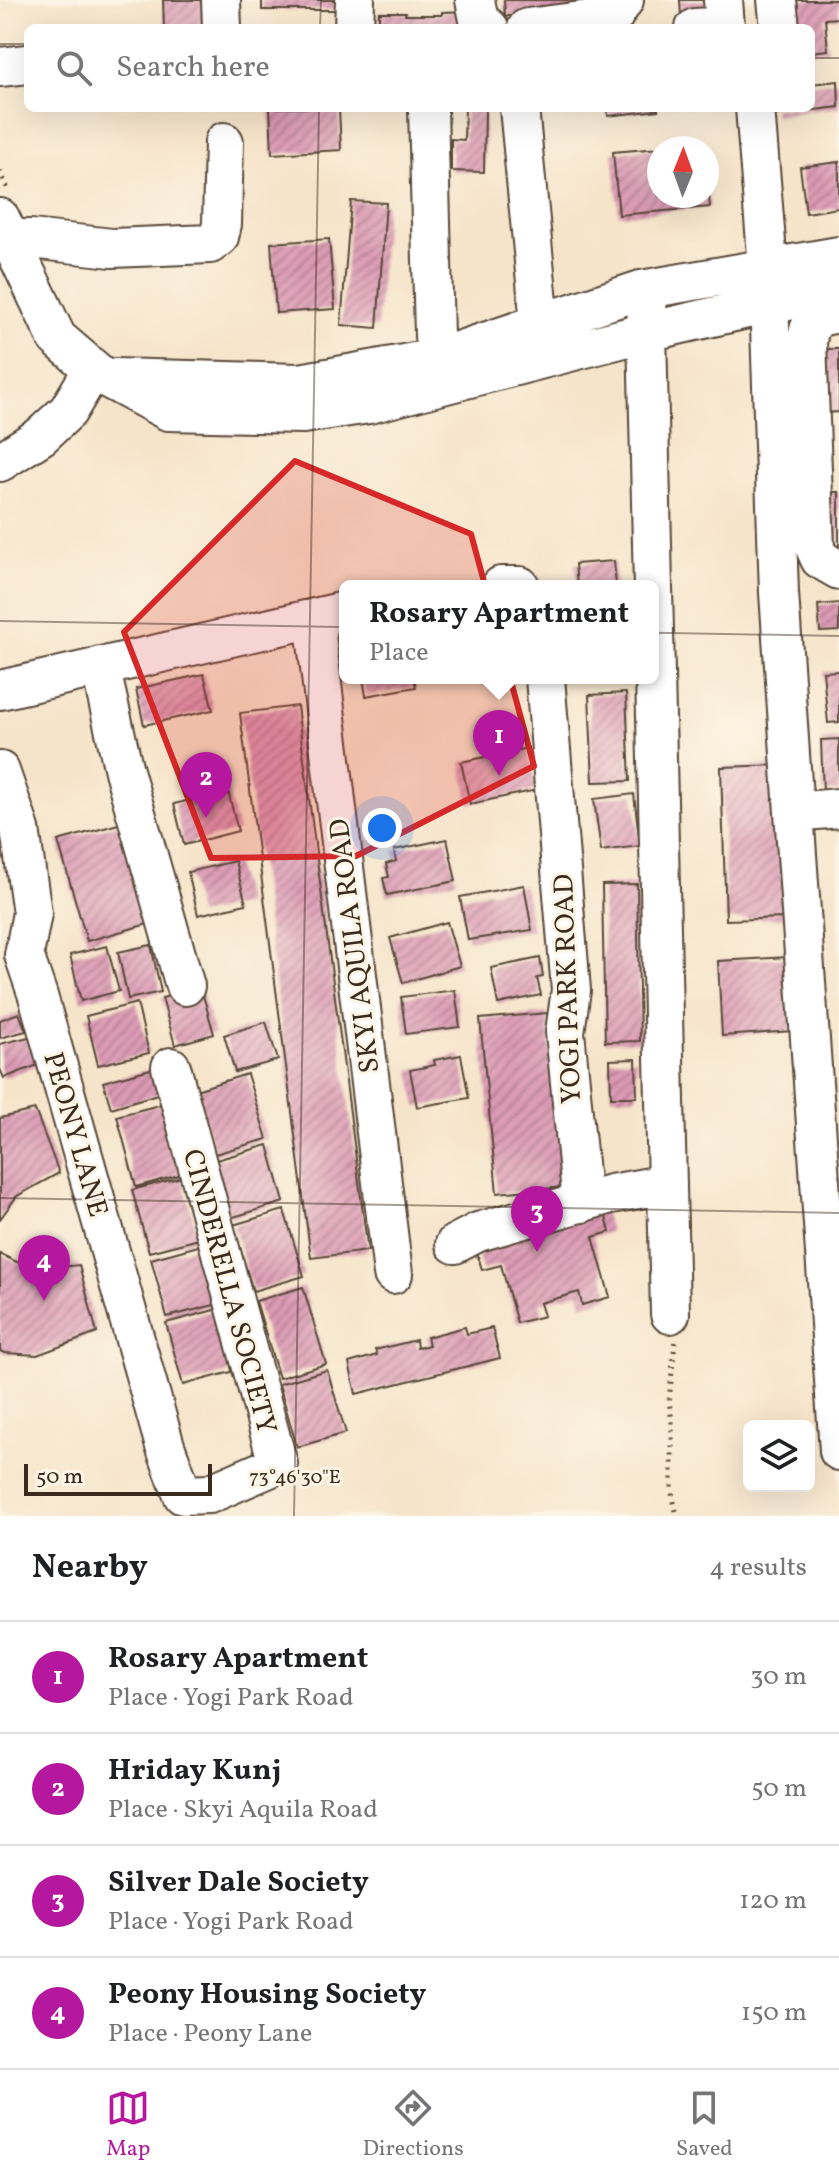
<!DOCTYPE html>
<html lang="en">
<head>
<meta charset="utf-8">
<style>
	body { margin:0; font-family:Vollkorn,serif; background:#f6f6f6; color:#202124 }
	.controls { position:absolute; right:24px; bottom:24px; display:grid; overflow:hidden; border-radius:12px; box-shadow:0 8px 32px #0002 }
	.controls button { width:72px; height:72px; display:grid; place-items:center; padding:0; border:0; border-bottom:2px solid #e0e0e0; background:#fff; color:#202124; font:40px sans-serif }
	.compass { position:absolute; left:647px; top:136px; width:72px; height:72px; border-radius:50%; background:#fff; box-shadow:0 8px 32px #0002; rotate:1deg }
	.scale { position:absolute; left:24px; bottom:20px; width:188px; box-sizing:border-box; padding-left:8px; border:4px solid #3b2a1e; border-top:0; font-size:22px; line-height:28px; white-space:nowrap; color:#3b2a1e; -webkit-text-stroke:6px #fcf5e5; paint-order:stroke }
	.you { position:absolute; left:382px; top:828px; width:28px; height:28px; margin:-20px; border:6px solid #fff; border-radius:50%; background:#1a73e8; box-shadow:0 0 0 12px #1a73e833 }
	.badge { display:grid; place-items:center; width:52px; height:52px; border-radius:50%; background:#b5179e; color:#fff; font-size:26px; font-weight:700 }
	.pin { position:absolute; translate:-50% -66px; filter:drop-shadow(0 2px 4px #0008) }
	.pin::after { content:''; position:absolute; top:42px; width:28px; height:24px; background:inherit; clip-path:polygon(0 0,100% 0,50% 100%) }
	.popup { position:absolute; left:339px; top:580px; width:320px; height:104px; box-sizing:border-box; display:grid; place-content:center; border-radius:12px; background:#fff; filter:drop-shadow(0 2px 6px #0005); font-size:26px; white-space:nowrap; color:#757577 }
	.popup b { font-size:30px; color:#202124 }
	.popup::after { content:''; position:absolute; left:50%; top:100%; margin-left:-16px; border:16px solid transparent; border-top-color:#fff }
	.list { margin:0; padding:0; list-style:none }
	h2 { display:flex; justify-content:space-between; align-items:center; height:104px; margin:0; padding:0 32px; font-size:34px }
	h2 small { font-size:26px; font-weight:400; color:#757577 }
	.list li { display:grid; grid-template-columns:52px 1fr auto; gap:24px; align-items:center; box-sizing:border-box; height:112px; padding:0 32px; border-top:2px solid #e0e0e0 }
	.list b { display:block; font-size:30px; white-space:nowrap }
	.list p { margin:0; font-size:26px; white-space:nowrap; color:#757577 }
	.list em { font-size:26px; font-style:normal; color:#757577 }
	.icon { flex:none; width:44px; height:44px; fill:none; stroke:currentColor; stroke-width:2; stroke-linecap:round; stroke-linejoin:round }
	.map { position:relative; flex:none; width:839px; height:1516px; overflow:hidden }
	.search { position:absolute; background:#fff; box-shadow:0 8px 32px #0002; left:24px; right:24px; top:24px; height:88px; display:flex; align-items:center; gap:20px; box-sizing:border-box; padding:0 28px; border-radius:12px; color:#757577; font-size:30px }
	.sheet { height:552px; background:#fff }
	nav { display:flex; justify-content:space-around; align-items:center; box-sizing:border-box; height:112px; border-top:2px solid #e0e0e0; background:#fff; font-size:22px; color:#757577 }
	nav a { display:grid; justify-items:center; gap:4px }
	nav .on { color:#b5179e }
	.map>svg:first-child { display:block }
	.building { fill:url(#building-hatch) }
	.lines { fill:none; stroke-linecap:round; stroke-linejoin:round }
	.minor-casing { stroke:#574638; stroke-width:42 }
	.path { stroke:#574638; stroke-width:5; stroke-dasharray:2 6; stroke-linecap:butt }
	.minor { stroke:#fff; stroke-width:38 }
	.marked { fill:#d62828; fill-opacity:0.2; stroke:#d62828; stroke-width:6; stroke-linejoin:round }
	.ticks { fill:none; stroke:#3b2a1e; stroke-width:2; stroke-opacity:0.45 }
	.labels { text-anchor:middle; stroke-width:6; stroke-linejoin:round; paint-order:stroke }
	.street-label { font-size:28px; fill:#3b2a1e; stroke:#fcf5e5 }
	.ticks-label { font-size:20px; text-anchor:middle; fill:#3b2a1e; stroke:#fcf5e5; stroke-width:6; stroke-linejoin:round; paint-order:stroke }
</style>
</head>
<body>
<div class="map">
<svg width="839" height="1516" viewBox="0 0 839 1516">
	<defs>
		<pattern id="building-hatch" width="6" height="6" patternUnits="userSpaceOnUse" patternTransform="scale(2)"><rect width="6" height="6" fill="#db9ab4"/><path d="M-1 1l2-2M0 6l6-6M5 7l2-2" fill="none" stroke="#b37e92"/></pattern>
	</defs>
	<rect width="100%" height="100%" fill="#fcf5e5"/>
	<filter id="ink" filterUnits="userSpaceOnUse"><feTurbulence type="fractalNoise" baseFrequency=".0125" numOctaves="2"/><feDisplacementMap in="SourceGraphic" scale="16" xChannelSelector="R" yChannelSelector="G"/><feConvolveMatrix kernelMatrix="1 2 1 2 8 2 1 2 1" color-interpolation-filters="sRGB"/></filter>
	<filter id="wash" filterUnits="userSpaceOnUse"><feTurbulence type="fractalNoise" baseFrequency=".006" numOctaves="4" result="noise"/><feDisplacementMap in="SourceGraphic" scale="32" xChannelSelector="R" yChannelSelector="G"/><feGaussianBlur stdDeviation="1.8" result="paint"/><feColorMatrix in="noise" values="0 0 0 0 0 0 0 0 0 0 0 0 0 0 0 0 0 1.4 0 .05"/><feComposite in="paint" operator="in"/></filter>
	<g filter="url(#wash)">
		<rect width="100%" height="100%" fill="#f6e4ca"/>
		<g id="blocks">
			<path class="building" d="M163,0h49l2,28h-50z
				M262,0h74v10h-74z
				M504,0h86v15l-85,1z
				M680,0h38l1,13 -38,4z
				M782,0h57v18l-14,1 3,31 -17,2v-24h-27z
				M470,11v17h-91v-16h27l-1,3h37v-3z
				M838,81l1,26 -64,8 -1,-7h37v-24z
				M270,108h69l2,42 -69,4z
				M465,108h20l-1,64 -33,-1v-32l13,1z
				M607,108h51v2l-50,6z
				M659,148v48h50l1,11 -91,8 -6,-63z
				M839,162v46l-33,5 -6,-46z
				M351,201l35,2 -9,125 -36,-3z
				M329,239l6,70 -59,4 -5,-70z
				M821,349h18v63l-17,1z
				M831,492h8v65h-7z
				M614,561l2,25h-39l-2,-22z
				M839,603v28l-19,1 -2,-27z
				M839,671v51l-11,1 -5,-51z
				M204,674l9,36 -69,15 -8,-36z
				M363,678h51l2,9 -50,9z
				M626,693l4,88 -37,1 -4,-87z
				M297,706l71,545 -57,7 -71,-545z
				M839,739v53h-16l-2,-52z
				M528,748l9,42 -67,14 -9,-42z
				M782,765l4,153 -60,2 -5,-153z
				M228,791l10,40 -54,14 -10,-41z
				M634,794l6,52 -39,5 -7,-52z
				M122,823l29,100 -64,18 -29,-100z
				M447,839l9,42 -69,14 -4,-17 6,-1 -3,-13 10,-3 -2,-11z
				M235,861l11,43 -48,11 -10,-43z
				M637,884l3,157 -35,1 -3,-157z
				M524,885l8,45 -64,10 -8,-43z
				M447,922l13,44 -57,17 -13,-45z
				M151,945l10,47 -33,7 -10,-47z
				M107,946l12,45 -38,10 -11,-46z
				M789,957l4,74 -71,5 -4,-75z
				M540,958l3,19 -6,1 4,17 -43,9 -7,-36z
				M201,988l13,46 -39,11 -13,-47z
				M455,990l5,37 -54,7 -5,-37z
				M137,1003l12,50 -51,12 -12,-49z
				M19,1013l7,18 -26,7v-18z
				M547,1013l17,174 -67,6 -17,-174z
				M266,1022l12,38 -43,12 -11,-37z
				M33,1036l13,26 -42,16 -4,-9v-25z
				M461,1055l8,43 -52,9 -7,-37 25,-5 -1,-5z
				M636,1059l1,38h-26l-1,-37z
				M154,1068l7,25 -50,15 -8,-26z
				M247,1074l20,65 -52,15 -19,-64z
				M163,1104l19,70 -46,13 -19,-71z
				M35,1110l24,63 -42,23 -17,23v-101z
				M268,1145l16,57 -54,16 -17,-57z
				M182,1177l17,62 -50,13 -17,-62z
				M602,1202l8,30 -17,5 17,60 -28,8 -3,-13 -39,11 4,13 -27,7 -16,-58 -19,5 -9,-32z
				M284,1210l20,66 -51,15 -20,-66z
				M202,1245l16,59 -51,13 -16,-58z
				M0,1254l34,16 45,-5 18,68 -60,22 -32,-2 -5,-2z
				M303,1287l23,77 -47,14 -23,-77z
				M218,1309l17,62 -52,14 -17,-62z
				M465,1327l2,7 25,-6 8,30 -144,36 -7,-31 28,-8 -2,-5 41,-10 1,8 12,-3 -2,-8z
				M327,1370l19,63 -49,14 -18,-63z"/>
		</g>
	</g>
	<g filter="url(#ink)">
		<use href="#blocks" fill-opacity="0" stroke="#574638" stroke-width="2"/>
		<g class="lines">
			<defs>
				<path id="minor" d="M221,0l1,28
					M475,0l4,20 10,8
					M777,0l3,28
					M354,28l1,-28
					M527,28l86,-11 11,-17
					M695,28l30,-2 -2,-26
					M0,67l28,-3
					M428,108l6,228 3,22
					M519,108l21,215
					M755,108l13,159 11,326 15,219
					M0,218l57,120 42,36 69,37 135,3 66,-10 278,-72 122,-28 70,-11
					M0,239h31l81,9 98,-4 9,-7 3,-13 2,-82
					M646,289l24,1025
					M839,313l-22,4 -8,13 -2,12 8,206 5,11 19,11
					M114,378l186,5 137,-25 204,-68 198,-34
					M0,462l41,-26 27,-25 25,-42
					M501,586h19
					M314,618l79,656
					M100,666l24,105 61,215
					M545,678l26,312 -6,42 17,171
					M0,690l345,-79
					M0,771l20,58 12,84 -8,42 14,41 127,450 18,49 26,-1 69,-30 -107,-397
					M839,808l-45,4 45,639
					M455,1244l23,-12 133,-38 56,-10"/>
			</defs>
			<use href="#minor" class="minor-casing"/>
			<path class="path" d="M0,171l8,18
				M675,1342l-6,59 3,20v72l5,23"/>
			<use href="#minor" class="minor"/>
		</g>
	</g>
	<path class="marked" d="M295,461l176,73 63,232 -178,90 -145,2 -87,-226z"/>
	<path class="ticks" d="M320,28l1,-28M0,44h28M811,58h28M0,621l839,15M0,1198l839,15M294,1516l25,-1408"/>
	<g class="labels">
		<g class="street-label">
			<text transform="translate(353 946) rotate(-97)" y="10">SKYI AQUILA ROAD</text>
			<text transform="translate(566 989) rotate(-92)" y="10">YOGI PARK ROAD</text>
			<text transform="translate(77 1134) rotate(74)" y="10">PEONY LANE</text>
			<text transform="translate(231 1291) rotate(75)" y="10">CINDERELLA SOCIETY</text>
		</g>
	</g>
	<g class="ticks-label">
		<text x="295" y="1483">73°46'30"E</text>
	</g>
</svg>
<div class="controls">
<button><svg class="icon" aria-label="layers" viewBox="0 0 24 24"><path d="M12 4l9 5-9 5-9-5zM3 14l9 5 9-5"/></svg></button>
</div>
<svg class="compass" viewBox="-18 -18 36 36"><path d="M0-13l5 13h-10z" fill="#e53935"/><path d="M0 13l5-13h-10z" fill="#757577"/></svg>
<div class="scale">50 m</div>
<div class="you"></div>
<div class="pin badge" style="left:499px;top:776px">1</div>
<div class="popup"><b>Rosary Apartment</b>Place</div>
<div class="pin badge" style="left:206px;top:818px">2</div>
<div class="pin badge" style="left:537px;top:1252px">3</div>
<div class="pin badge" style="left:44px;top:1301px">4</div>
<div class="search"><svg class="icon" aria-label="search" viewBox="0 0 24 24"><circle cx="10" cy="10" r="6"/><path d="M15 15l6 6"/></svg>Search here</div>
</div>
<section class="sheet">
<h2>Nearby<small>4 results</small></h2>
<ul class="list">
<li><span class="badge">1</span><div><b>Rosary Apartment</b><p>Place · Yogi Park Road</p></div><em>30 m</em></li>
<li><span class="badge">2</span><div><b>Hriday Kunj</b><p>Place · Skyi Aquila Road</p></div><em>50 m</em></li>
<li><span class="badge">3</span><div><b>Silver Dale Society</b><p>Place · Yogi Park Road</p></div><em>120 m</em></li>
<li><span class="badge">4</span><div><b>Peony Housing Society</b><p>Place · Peony Lane</p></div><em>150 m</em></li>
</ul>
</section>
<nav>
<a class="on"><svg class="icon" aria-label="map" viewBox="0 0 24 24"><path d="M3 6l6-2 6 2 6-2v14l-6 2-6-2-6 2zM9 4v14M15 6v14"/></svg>Map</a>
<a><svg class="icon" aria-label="directions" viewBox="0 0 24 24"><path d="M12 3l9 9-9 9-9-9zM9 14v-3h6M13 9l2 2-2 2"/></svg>Directions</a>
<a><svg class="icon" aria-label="saved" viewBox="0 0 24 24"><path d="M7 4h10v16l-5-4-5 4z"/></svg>Saved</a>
</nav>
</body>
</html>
